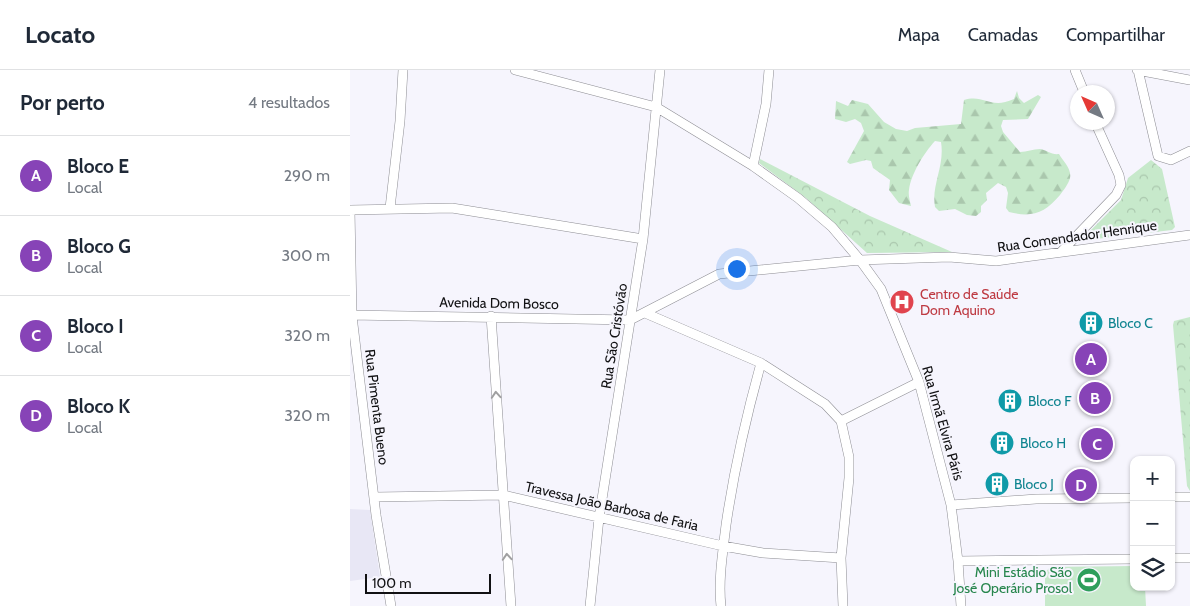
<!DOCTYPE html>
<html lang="pt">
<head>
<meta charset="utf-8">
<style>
	body { margin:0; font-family:Cabin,sans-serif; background:#f6f6f7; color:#1f2937 }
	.controls { position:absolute; right:15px; bottom:15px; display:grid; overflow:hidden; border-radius:10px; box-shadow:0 1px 4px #0004 }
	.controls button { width:45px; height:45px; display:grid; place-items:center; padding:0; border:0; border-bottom:1px solid #e0e1e3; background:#fff; color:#1f2937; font:25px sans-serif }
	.compass { position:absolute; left:720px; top:15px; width:45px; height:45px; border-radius:50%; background:#fff; box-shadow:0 1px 4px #0004; rotate:315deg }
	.scale { position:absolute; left:15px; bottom:12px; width:126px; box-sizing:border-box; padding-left:5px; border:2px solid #111113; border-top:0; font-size:14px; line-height:18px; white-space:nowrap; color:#111113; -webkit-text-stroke:4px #f6f5fd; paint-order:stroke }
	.you { position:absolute; left:386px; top:198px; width:18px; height:18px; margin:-12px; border:4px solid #fff; border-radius:50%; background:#1a73e8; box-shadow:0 0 0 8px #1a73e833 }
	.badge { display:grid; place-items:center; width:32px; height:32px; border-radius:50%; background:#8743b7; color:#fff; font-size:16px; font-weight:700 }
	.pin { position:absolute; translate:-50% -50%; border:2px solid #fff; box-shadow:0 1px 5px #0006 }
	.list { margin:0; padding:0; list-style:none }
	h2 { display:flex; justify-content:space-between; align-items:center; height:65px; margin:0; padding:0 20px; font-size:21px }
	h2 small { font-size:16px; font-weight:400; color:#747a83 }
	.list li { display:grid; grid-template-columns:32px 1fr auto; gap:15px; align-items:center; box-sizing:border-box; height:80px; padding:0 20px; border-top:1px solid #e0e1e3 }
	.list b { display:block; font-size:19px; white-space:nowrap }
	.list p { margin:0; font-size:16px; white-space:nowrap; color:#747a83 }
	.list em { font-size:16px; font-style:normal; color:#747a83 }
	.icon { flex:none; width:28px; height:28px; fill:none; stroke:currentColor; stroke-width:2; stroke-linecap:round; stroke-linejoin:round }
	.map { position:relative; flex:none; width:840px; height:536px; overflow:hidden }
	header { display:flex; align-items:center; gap:30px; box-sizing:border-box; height:70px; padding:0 25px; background:#fff; border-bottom:1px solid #e0e1e3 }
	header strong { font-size:24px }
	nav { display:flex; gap:28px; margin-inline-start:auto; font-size:18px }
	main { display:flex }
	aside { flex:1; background:#fff }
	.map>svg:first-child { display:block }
	.built { fill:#e8e7f5 }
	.forest { fill:url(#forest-firs) }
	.park { fill:url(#park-crowns) }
	.garden { fill:#c7e9cb }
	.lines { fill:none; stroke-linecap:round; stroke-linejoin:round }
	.minor-casing { stroke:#8d8d93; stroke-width:10 }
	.minor { stroke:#fff; stroke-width:9 }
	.oneway { stroke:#a0a0a1 }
	.labels { text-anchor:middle; stroke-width:4; stroke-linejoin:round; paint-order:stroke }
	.street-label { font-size:14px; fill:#111113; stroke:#f6f5fd }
	.health-label { font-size:14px; fill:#be3a42; stroke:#f6f5fd; text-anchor:start }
	.culture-label { font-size:14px; fill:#0d838f; stroke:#f6f5fd; text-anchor:start }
	.leisure-label { font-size:14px; fill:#27864d; stroke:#f6f5fd; text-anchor:end }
</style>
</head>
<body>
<header>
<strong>Locato</strong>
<nav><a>Mapa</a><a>Camadas</a><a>Compartilhar</a></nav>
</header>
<main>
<aside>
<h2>Por perto<small>4 resultados</small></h2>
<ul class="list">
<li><span class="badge">A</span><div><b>Bloco E</b><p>Local</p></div><em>290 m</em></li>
<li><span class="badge">B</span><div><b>Bloco G</b><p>Local</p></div><em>300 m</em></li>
<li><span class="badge">C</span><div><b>Bloco I</b><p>Local</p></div><em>320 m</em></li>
<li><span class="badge">D</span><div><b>Bloco K</b><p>Local</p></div><em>320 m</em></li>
</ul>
</aside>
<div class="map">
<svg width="840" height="536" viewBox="0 0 840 536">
	<defs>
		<pattern id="forest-firs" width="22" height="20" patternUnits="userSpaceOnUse" patternTransform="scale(1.25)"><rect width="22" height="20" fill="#c7e9cb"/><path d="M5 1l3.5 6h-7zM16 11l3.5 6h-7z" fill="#aac7ad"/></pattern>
		<pattern id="park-crowns" width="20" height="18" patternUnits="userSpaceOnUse" patternTransform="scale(1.25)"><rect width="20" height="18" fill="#c7e9cb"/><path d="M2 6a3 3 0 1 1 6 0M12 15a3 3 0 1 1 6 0" fill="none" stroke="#aac7ad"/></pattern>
	</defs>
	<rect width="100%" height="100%" fill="#f6f5fd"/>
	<path class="built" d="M0,439l20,1 10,67 -30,4z"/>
	<path class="forest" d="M667,21l2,7 5,5 14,-8 3,2 -13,22 -25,1 -2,6 2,6 17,20c7,0 13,-3 20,-3 7,1 11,6 19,5 4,7 13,15 11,24 -1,5 -7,13 -10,17 -15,18 -28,23 -51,17l-3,-4 2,-15 -2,-6 -8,-4 -12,10 1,7 -6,6v6l-5,4 -9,-1 -12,-6 -16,2 -4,-4c-4,-22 10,-41 6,-65l-6,-1c-11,12 -24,33 -26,49 -1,5 1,11 2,16l-12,-3 -10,-13 1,-10 -17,-12 -2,-7 -5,-1 -16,4 -3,-2 17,-31 -3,-8 -6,-4 -9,3 -11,-3 1,-18 12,5 4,-6 16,4 16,18 12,7 11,2 8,-3 46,-4 3,-24c21,-6 26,10 50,-1z"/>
	<path class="park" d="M410,89l110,57 82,36 -85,1 -61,-55 -47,-35z
		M801,90l11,9 13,58 -3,3 -85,10 -1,-5 35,-35 7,-22z
		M840,247v174l-3,-5 -14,-161 1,-4z"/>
	<path class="garden" d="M784,496v21h11l1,19h-101v-33l5,-6z"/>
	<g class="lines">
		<defs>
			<path id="minor" d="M165,0l141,37 97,59 45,32 34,29 28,33 21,29 38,93 32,123 7,56 3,45
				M725,0l9,22
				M787,0l53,10
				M788,0l20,86 13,4 19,-9
				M403,96l13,-62 3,-34
				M40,138l10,-87 3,-51
				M0,140l2,106 24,199 15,91
				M0,140l102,-2 191,31
				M711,182l55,-57 5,-10 -2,-10 -24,-53
				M295,243l116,50 64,41 16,17 8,36v21l-8,80 2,48
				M0,245l280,5 89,-46 141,-14 89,-3 47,4 194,-26
				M141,246l20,290
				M491,351l78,-39
				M25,427l128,-2 220,51 40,7 78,5
				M821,427h19
				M601,435l85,-6 98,-1
				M821,488h19
				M608,491l176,-2
				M240,536l9,-88 44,-279 17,-169
				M371,536c-3,-26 2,-55 5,-81 8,-55 20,-108 35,-162"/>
		</defs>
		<use href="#minor" class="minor-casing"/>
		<use href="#minor" class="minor"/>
	</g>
	<defs><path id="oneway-chevron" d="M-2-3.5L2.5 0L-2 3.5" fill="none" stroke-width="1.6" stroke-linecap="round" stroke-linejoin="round" transform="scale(1.25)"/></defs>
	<g class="oneway">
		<use href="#oneway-chevron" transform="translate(146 325) rotate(-94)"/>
		<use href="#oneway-chevron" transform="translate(157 487) rotate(-94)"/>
	</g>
	<defs>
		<symbol id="hospital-disc" viewBox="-11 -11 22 22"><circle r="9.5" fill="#e0444e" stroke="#f6f5fd"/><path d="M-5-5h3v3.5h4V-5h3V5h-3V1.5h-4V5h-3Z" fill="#fff"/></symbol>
		<symbol id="building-disc" viewBox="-11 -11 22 22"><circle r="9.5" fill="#0f9aa8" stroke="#f6f5fd"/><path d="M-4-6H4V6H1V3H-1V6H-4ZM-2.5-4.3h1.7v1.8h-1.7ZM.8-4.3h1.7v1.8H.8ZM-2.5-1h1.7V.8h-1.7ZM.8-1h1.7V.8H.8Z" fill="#fff"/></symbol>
		<symbol id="stadium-disc" viewBox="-11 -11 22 22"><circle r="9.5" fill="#2e9e5b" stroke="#f6f5fd"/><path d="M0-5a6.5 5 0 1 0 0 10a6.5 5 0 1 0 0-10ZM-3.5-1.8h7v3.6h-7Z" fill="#fff"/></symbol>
	</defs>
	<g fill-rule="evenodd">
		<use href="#hospital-disc" x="538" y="218" width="28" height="28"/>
		<use href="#building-disc" x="727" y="239" width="28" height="28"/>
		<use href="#building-disc" x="646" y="317" width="28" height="28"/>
		<use href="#building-disc" x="638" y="359" width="28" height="28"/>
		<use href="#building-disc" x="633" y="400" width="28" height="28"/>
		<use href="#stadium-disc" x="725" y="496" width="28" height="28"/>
	</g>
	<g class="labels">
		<g class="street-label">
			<text transform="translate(727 166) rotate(-8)" y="5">Rua Comendador Henrique</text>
			<text transform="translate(149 233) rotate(1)" y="5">Avenida Dom Bosco</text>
			<text transform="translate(264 266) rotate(-81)" y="5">Rua São Cristóvão</text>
			<text transform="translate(27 337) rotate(83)" y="5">Rua Pimenta Bueno</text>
			<text transform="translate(593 353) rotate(74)" y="5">Rua Irmã Elvira Páris</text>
			<text transform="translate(262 436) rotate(13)" y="5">Travessa João Barbosa de Faria</text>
		</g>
		<g class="health-label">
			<text x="570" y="229">Centro de Saúde<tspan x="570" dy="16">Dom Aquino</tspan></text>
		</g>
		<g class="culture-label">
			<text x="758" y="258">Bloco C</text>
			<text x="678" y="336">Bloco F</text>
			<text x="670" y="378">Bloco H</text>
			<text x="664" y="419">Bloco J</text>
		</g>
		<g class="leisure-label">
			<text x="722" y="507">Mini Estádio São<tspan x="722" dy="16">José Operário Prosol</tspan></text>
		</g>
	</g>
</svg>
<div class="controls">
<button>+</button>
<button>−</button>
<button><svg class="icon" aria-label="layers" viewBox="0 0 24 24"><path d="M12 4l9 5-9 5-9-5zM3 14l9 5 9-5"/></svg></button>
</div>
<svg class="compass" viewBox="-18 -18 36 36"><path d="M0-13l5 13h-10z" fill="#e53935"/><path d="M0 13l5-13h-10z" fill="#747a83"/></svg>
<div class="scale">100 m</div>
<div class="you"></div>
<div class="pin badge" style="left:741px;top:289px">A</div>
<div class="pin badge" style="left:745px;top:328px">B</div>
<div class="pin badge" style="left:747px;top:374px">C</div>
<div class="pin badge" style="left:731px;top:415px">D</div>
</div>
</main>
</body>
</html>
